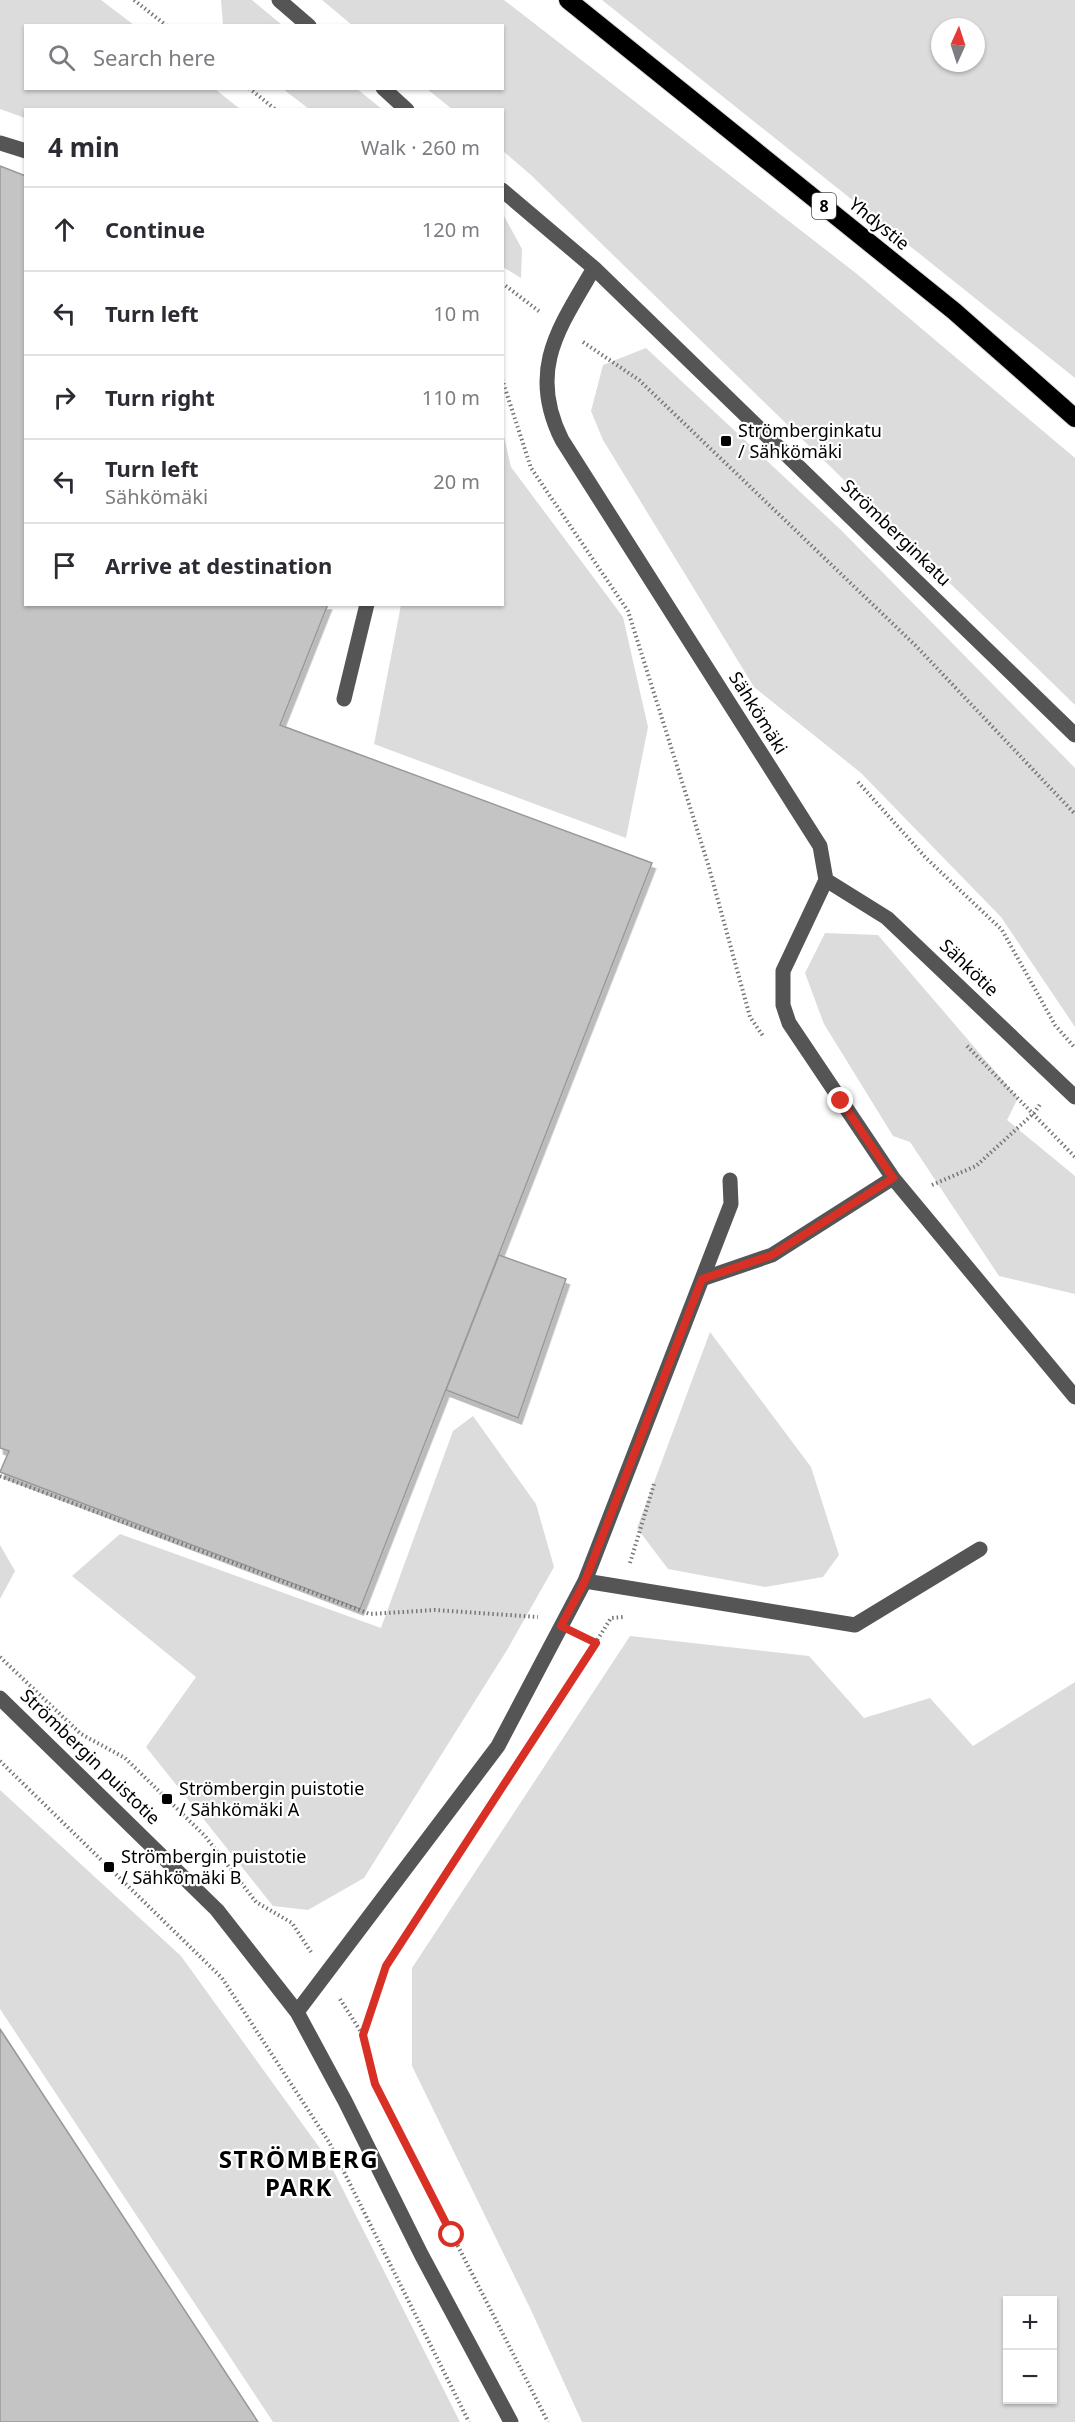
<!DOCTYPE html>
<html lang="en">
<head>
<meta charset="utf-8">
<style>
	body { margin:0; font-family:"Noto Sans",sans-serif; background:#f7f7f7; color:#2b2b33 }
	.controls { position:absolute; right:18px; bottom:18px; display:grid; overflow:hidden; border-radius:0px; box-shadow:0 2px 4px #0004 }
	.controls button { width:54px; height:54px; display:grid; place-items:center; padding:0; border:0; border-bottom:2px solid #e1e1e2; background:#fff; color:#2b2b33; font:30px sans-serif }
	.compass { position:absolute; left:931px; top:18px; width:54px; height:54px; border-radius:50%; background:#fff; box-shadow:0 2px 4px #0004; rotate:3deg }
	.stop { position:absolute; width:18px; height:18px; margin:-14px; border:4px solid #d93025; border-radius:50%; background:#fff }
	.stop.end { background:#d93025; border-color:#fff; box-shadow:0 2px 6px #0008 }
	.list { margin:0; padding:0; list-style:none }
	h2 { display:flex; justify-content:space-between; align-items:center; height:78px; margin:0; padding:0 24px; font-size:26px }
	h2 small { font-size:20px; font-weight:400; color:#7c7c81 }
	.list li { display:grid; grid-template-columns:39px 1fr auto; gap:18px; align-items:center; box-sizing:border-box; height:84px; padding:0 24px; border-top:2px solid #e1e1e2 }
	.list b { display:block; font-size:22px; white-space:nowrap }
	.list p { margin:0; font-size:20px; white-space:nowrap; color:#7c7c81 }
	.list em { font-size:20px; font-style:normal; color:#7c7c81 }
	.icon { flex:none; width:33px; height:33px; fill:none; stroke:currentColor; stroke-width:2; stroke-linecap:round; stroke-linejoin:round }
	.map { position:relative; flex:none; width:1075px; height:2422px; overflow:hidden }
	.search { position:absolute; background:#fff; box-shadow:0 2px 4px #0004; left:24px; top:24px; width:480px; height:66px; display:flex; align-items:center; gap:15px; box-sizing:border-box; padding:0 21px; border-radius:0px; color:#7c7c81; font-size:22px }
	.panel { position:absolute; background:#fff; box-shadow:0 2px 4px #0004; left:24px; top:108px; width:480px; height:498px; border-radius:0px }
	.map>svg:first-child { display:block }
	.green { fill:#dcdcdc; fill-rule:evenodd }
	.building { fill:#c4c4c4; stroke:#999; stroke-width:1.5; filter:url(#shadow) }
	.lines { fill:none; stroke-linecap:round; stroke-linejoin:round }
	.highway-casing { stroke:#dbdbdb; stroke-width:20 }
	.path { stroke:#777; stroke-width:4; stroke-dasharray:1.5 3; stroke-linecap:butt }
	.minor { stroke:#555; stroke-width:15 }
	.highway { stroke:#000; stroke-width:18 }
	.route { stroke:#d93025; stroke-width:8 }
	.poi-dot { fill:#000; stroke:#fff; stroke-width:2 }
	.labels { text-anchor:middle; stroke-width:4.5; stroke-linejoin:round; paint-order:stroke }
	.shield { fill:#fff; stroke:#4c4c4c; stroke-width:1.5 }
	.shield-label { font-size:16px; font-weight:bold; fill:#000 }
	.street-label { font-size:18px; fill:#000; stroke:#fff }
	.poi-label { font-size:18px; fill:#000; stroke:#fff; text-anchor:start }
	.district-label { font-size:24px; font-weight:bold; letter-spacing:1.5px; fill:#000; stroke:#fff }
</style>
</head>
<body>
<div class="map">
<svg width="1075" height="2422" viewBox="0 0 1075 2422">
	<defs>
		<filter id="shadow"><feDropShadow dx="3.5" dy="6" stdDeviation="0" flood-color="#0004"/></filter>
	</defs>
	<rect width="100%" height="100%" fill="#fff"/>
	<path class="green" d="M0,0h101l33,25 -108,1v62l189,1 25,20 -214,1 -1,8 -25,-9z
		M221,0h31l30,25h-59z
		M322,0h182l353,274 218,184v247l-543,-529 -29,-25 -1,-41 -50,-1 -25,-20 75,-1v-62l-150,-1z
		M602,0h473v378zM940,27h36v36h-36z
		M283,89h74l25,20h-73z
		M503,214l19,35 -1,29 -18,-11z
		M646,348l194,181 235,239v259l-74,-110 -140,-144 -107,-86 -151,-247 -12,-29 12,-46z
		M503,432l8,35 112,150 25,110 -22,111 -252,-94 27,-139 101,-1z
		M825,933l53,2 140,163 -11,22 68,56v118l-76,-18 -89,-134 -17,-6 -69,-112 -19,-51z
		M710,1332l101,135 28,88 -16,22 -58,10 -97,-18 -31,-41z
		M473,1416l63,88 18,63 -47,83 -143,228 -56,32 -35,-4 -127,-159 50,-70 -124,-101 48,-42 261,94 72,-197z
		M0,1545l15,26 -15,28z
		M630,1636l179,20 55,62 66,-20 43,48 102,-64v740h-493l-52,-114 -118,-242v-98zM1008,2300h44v100h-44z
		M0,1790l181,166 146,202 133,264h-187l-273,-413z"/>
	<path class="building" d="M0,166l26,10v428h302l-48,121 372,138 -292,746 -360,-137 9,-21 -9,-3z
		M499,1255l67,24 -48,139 -72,-28z
		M0,2029l258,393h-258z"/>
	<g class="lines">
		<defs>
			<path id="highway" d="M568,0l386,311 121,107"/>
		</defs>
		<use href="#highway" class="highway-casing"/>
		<path class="path" d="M134,0l33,26
			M249,88l27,22
			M502,283l38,29
			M583,342l56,38 277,266 159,168
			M502,379l29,89 97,143 80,253 42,153 13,19
			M858,782l68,76 76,72 53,95 20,23
			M967,1046l108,111
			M932,1185l44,-19 58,-53 7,-10
			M0,1476l370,138 65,-4 103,7
			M630,1563l24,-79
			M0,1657l81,77 44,24 80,78 51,66 36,21 19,29
			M533,1743l78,-125 13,-1
			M0,1761l222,217 107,164 140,280
			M340,1999l23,36 12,49 173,338
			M363,2034l23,-68 116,-177"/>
		<path class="minor" d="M279,0l30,26
			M383,88l24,22
			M0,143l26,8
			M502,190l92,78 481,467
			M594,268c-35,60 -67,102 -32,172l258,406 6,34 -43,91v34l6,18 104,155 182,219
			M344,699l23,-95
			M826,880l61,38 188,179
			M702,1279l70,-24 121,-77
			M585,1581l270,44 125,-76
			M0,1698l217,212 80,102 48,89 76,153 90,168
			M297,2012l201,-266 87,-165 146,-377 -1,-24"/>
		<use href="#highway" class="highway"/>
	</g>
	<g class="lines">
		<path class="route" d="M452,2235l-77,-151 -12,-49 23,-69 210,-323 -35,-17 24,-45 117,-302 70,-24 121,-77 -52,-77"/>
	</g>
	<g class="poi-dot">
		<rect x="720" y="435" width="12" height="12" rx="3"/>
		<rect x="161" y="1793" width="12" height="12" rx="3"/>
		<rect x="103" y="1861" width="12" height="12" rx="3"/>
	</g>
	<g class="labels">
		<rect class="shield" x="812" y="193" width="24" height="26" rx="4.5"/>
		<g class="shield-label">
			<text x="824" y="212">8</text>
		</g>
		<g class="street-label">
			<text transform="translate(879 224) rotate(39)" y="6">Yhdystie</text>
			<text transform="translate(896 533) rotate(44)" y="6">Strömberginkatu</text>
			<text transform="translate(758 713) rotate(58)" y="6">Sähkömäki</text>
			<text transform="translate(969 968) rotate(44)" y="6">Sähkötie</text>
			<text transform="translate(90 1757) rotate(44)" y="6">Strömbergin puistotie</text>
		</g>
		<g class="poi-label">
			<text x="738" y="437">Strömberginkatu<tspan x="738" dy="21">/ Sähkömäki</tspan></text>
			<text x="179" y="1795">Strömbergin puistotie<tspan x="179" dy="21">/ Sähkömäki A</tspan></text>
			<text x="121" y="1863">Strömbergin puistotie<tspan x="121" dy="21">/ Sähkömäki B</tspan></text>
		</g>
		<g class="district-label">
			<text x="299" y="2168">STRÖMBERG<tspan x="299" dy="28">PARK</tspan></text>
		</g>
	</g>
</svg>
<div class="controls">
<button>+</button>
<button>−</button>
</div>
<svg class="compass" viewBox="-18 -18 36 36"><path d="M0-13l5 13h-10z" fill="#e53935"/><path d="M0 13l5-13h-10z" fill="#7c7c81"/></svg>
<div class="stop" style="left:452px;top:2235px"></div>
<div class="stop end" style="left:841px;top:1101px"></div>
<div class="search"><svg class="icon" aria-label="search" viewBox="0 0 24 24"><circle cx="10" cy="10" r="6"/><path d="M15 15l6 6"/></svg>Search here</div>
<section class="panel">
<h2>4 min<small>Walk · 260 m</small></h2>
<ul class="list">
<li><svg class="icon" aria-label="ahead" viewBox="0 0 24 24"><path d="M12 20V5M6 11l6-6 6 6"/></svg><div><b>Continue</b></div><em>120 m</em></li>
<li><svg class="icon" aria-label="left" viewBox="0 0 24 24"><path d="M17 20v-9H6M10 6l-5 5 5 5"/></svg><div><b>Turn left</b></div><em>10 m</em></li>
<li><svg class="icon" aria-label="right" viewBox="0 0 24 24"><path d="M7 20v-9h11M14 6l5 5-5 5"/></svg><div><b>Turn right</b></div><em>110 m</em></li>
<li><svg class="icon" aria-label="left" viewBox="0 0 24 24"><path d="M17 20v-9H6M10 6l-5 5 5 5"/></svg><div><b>Turn left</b><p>Sähkömäki</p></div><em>20 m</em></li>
<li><svg class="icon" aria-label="arrive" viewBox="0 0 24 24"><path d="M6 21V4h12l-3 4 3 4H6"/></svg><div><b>Arrive at destination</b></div></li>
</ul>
</section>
</div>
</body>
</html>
